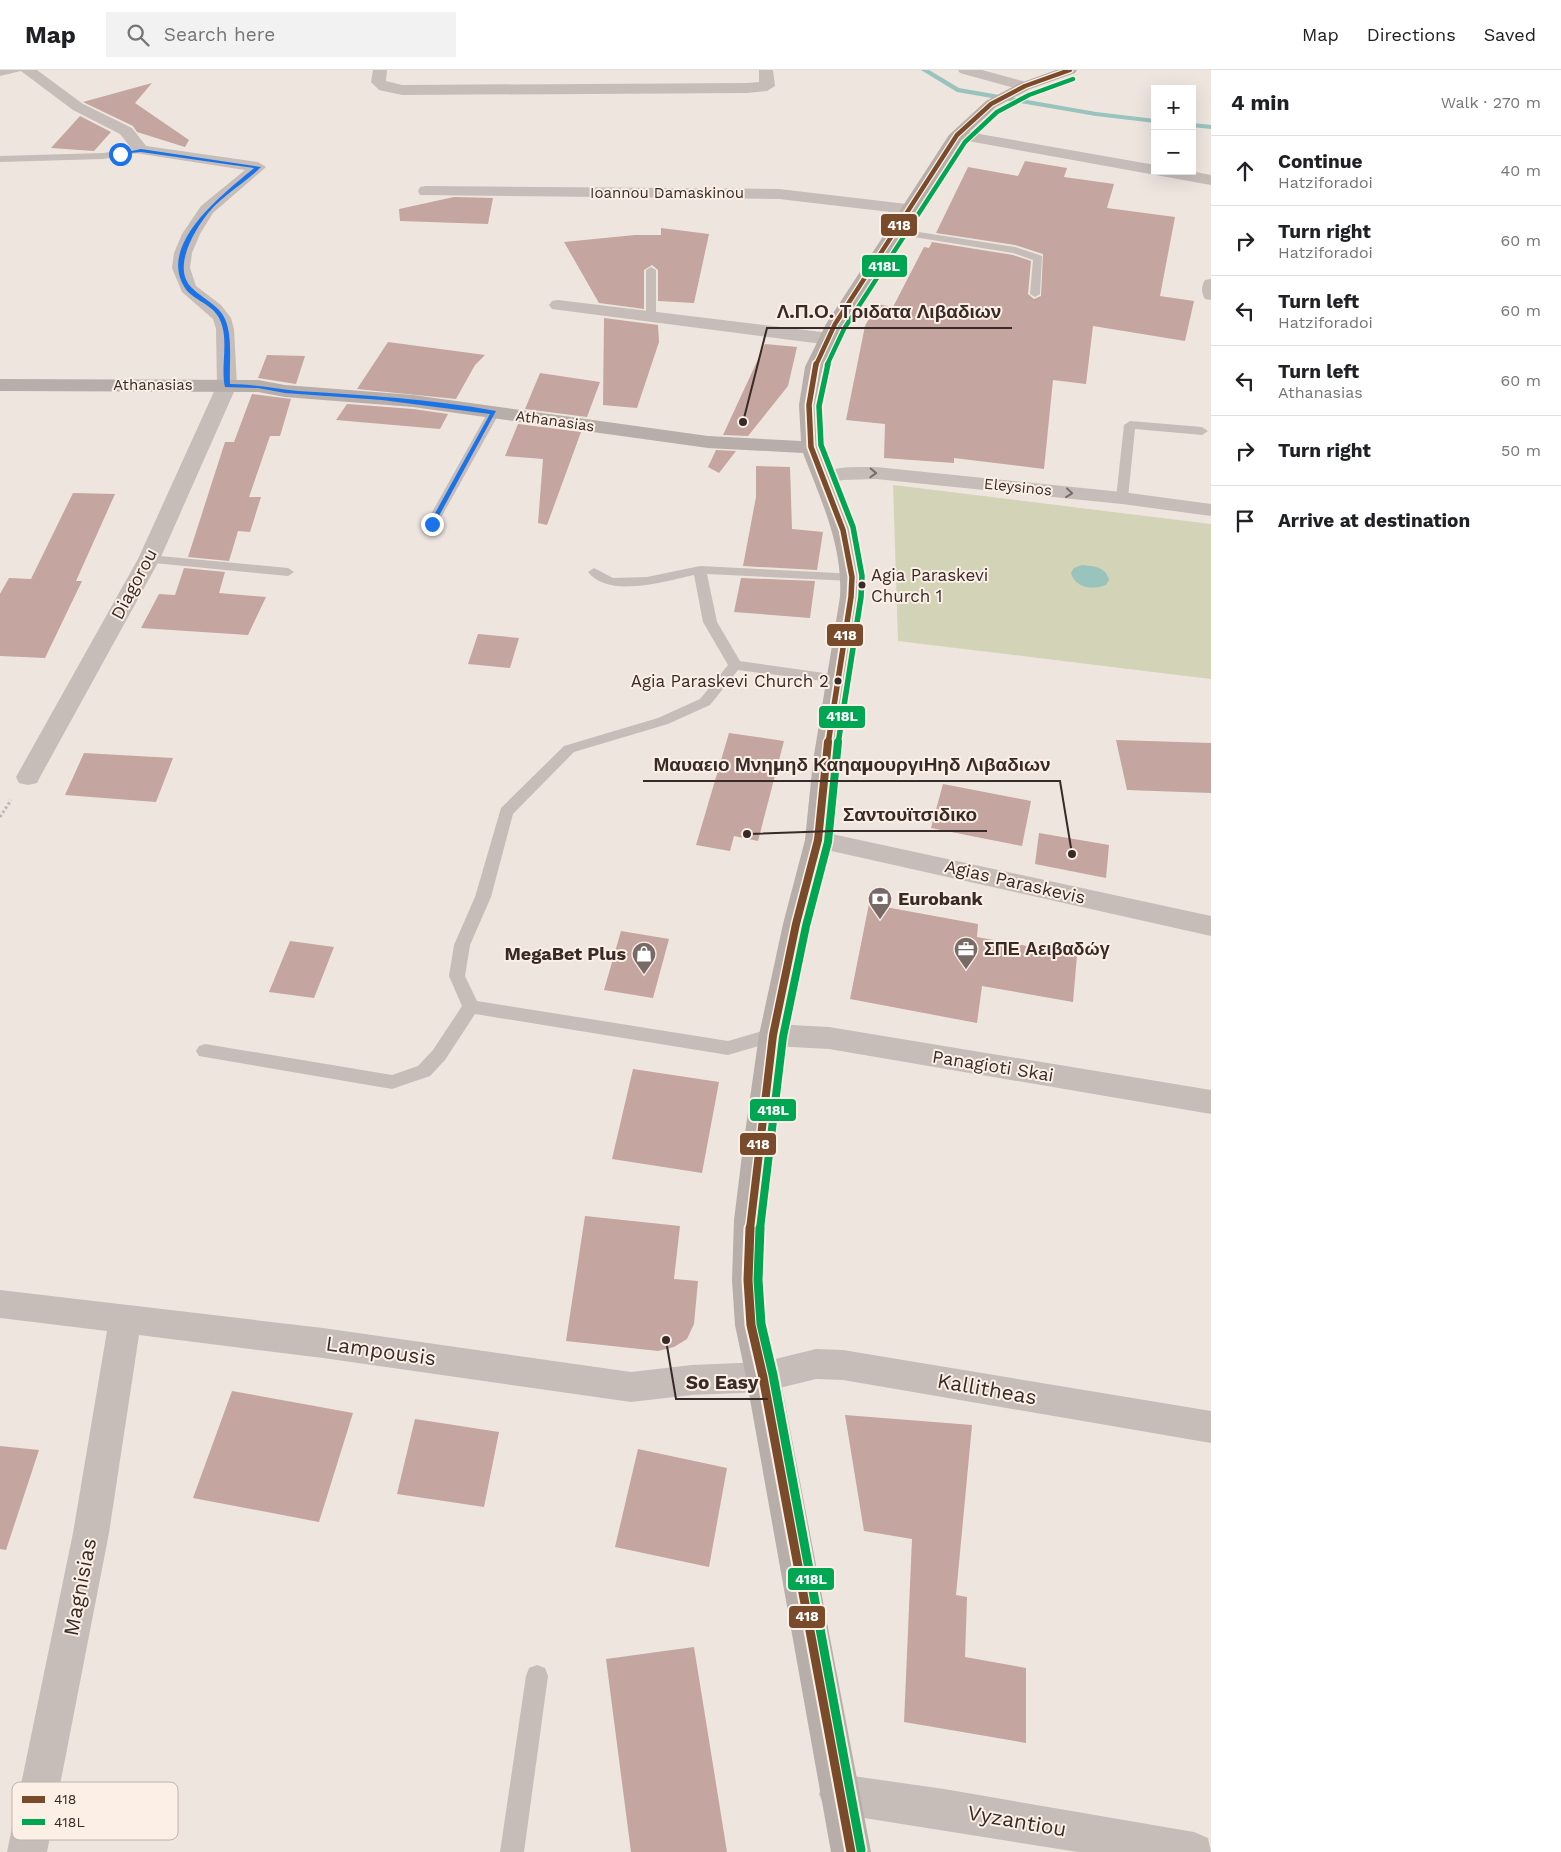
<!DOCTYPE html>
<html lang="en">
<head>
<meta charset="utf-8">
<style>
	body { margin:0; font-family:"Work Sans",sans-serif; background:#f2f2f2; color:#202124 }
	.controls { position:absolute; right:15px; top:15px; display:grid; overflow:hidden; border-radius:0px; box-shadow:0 5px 20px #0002 }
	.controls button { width:45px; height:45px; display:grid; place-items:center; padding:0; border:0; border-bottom:1px solid #e0e0e0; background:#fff; color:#202124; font:25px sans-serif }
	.stop { position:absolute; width:15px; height:15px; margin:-11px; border:4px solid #1a73e8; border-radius:50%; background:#fff }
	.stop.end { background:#1a73e8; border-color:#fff; box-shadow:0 1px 5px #0008 }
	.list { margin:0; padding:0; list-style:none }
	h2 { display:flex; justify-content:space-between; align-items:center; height:65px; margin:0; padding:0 20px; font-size:21px }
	h2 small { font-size:16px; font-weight:400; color:#757577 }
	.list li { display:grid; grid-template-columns:32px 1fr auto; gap:15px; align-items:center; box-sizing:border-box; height:70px; padding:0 20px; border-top:1px solid #e0e0e0 }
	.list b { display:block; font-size:19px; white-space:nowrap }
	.list p { margin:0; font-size:16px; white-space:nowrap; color:#757577 }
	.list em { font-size:16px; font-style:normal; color:#757577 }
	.icon { flex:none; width:28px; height:28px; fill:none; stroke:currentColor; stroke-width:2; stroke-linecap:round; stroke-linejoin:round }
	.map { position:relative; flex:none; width:1211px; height:1782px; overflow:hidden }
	header { display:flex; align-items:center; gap:30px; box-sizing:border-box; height:70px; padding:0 25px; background:#fff; border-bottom:1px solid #e0e0e0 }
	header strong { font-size:24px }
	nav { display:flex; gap:28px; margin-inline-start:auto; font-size:18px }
	.search { width:350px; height:45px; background:#f2f2f2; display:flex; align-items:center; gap:12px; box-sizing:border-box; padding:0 18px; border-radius:0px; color:#757577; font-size:19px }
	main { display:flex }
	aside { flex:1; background:#fff }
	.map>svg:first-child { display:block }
	.green { fill:#d2d3b7 }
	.water { fill:#99c3bd }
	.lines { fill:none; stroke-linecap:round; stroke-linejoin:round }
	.stream { fill:#99c3bd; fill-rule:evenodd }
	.building { fill:#c4a59f }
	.path { stroke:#bfb6b1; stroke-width:3; stroke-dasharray:2.5 2.5; stroke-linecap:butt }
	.lane { fill:#c6bdb8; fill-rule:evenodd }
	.street { fill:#c6bdb8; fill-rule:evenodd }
	.secondary { fill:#b7ada9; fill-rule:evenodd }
	.bus-1-far3-casing { stroke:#fbefe6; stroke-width:7 }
	.bus-1-far2-casing { stroke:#fbefe6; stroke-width:9 }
	.bus-1-far1-casing { stroke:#fbefe6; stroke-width:11 }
	.bus-1-casing { stroke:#fbefe6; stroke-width:13 }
	.bus-2-far3-casing { stroke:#fbefe6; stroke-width:7 }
	.bus-2-far2-casing { stroke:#fbefe6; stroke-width:9 }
	.bus-2-far1-casing { stroke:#fbefe6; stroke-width:11 }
	.bus-2-casing { stroke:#fbefe6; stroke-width:13 }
	.bus-1-far3 { stroke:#7a4b2a; stroke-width:4.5 }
	.bus-1-far2 { stroke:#7a4b2a; stroke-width:5.5 }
	.bus-1-far1 { stroke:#7a4b2a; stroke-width:8 }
	.bus-1 { stroke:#7a4b2a; stroke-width:9 }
	.bus-2-far3 { stroke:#00a651; stroke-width:4.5 }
	.bus-2-far2 { stroke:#00a651; stroke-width:5.5 }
	.bus-2-far1 { stroke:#00a651; stroke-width:8 }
	.bus-2 { stroke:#00a651; stroke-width:9 }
	.oneway { stroke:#786c68 }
	.route { fill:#1a73e8 }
	.bus-dot { fill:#382a26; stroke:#fbefe6; stroke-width:2 }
	.labels { text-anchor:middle; stroke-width:4; stroke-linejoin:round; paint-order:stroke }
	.far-street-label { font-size:15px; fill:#382a26; stroke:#fbefe6 }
	.bus-label { font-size:17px; fill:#382a26; stroke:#fbefe6; text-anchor:start }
	.street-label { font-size:18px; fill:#382a26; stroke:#fbefe6 }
	.poi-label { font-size:18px; font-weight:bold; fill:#382a26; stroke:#fbefe6; text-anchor:start }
	.near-street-label { font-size:21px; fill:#382a26; stroke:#fbefe6 }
	.key { fill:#fbefe6; stroke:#c0b4ac; stroke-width:1 }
	.key-label { font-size:14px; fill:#382a26 }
	.leader { fill:none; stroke:#382a26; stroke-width:2 }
	.callout-dot { fill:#382a26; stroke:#fbefe6; stroke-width:2 }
	.callout-label { font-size:19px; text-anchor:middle; font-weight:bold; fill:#382a26; stroke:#fbefe6; stroke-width:4; stroke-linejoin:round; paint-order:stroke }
	.line-badge { stroke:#fbefe6; stroke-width:2 }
	.badge-label { font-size:14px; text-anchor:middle; font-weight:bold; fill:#fff }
</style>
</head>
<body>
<header>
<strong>Map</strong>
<div class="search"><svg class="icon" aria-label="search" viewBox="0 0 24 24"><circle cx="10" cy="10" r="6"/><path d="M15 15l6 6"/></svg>Search here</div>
<nav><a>Map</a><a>Directions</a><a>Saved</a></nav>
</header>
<main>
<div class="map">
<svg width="1211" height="1782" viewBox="0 0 1211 1782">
	<rect width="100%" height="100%" fill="#eee5df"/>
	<path class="green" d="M893,415l318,39v155l-313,-38z"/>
	<path class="water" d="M1082,495c12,1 24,2 27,15l-3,5c-13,5 -30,4 -35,-12l3,-5z"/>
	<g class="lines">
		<path class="stream" d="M921,0h8l30,18 137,24 59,7v4l-59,-7 -139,-24z
			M1192,53l19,2v4l-19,-2z"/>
	</g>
	<path class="building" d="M152,13l-17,20 54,37 -4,7 -48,-15 -4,-6 -50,-24z
		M80,46l31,16 -17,19 -43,-3z
		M1025,91l42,7 -3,9 50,7 -7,24 68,9 -15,79 34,5 -9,40 -92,-15 -7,58 -33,-4 -9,89 -90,-11v5l-70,-5 1,-34 -39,-4 19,-94 12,-22 16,3 31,-60 5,1 3,-6 81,13 18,6 -3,33 6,5 7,-3 2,-42 -28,-9 -79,-12 32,-66 50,9z
		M454,127l39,1 -5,26 -88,-3 -1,-12z
		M661,158l48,6 -15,69 -36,-2v-31l-6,-5 -8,5v39l-45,-6 -35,-61 71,-7h26z
		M604,248l54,7 1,17 -22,66 -34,-3z
		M388,272l97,13 -10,10 -19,34 -99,-10z
		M765,274l32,3 -9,39 -40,50 -25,-1z
		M267,285l38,1 -9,28 -38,-6z
		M540,303l60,9 -13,35 -62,-8z
		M252,324l39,5 -11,37h-10l-21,61h12l-11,35 -12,-1 -9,30 -41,-4 37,-115h9z
		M347,334l66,5 35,5 -8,15 -104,-9z
		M518,354l63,8 -34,93 -9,-2 5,-64 -38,-3z
		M716,380l20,1 -17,22 -11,-6z
		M756,396l34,1 2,62 31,3 -6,38 -74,-4 13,-69z
		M73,423l42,1 -39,87h6l-37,77 -45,-2v-62l9,-16 22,1z
		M184,498l41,4 -6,21 47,4 -18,38 -107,-7 18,-34 16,1z
		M741,508l74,3 -5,37 -76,-6z
		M478,564l41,4 -9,30 -42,-4z
		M729,663l55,8 -26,100 -24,-5 -4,15 -34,-6z
		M1116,670l95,3v50l-84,-3z
		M84,683l89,5 -17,44 -91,-7z
		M943,714l88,17 -9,45 -91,-18z
		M1039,763l70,12 -3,33 -71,-14z
		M869,834l109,20 -1,13 100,18 -4,47 -91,-16 -5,37 -127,-24z
		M621,861l48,8 -16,59 -49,-8z
		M290,871l44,6 -20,51 -45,-6z
		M633,999l86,13 -17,91 -90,-14z
		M585,1146l95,10 -6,53 24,2 -4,43 -7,15 -13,8 -16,4 -92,-10z
		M232,1321l121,22 -34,109 -126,-24z
		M845,1345l127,10 -16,170 11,2 -2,60 61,11v75l-122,-21 8,-183 -48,-8z
		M415,1349l84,13 -15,75 -87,-13z
		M0,1376l39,4 -33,100 -6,-1z
		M638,1379l89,19 -18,99 -94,-20z
		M694,1577l33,205h-96l-25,-193z"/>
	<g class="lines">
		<path class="path" d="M0,747l11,-17"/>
		<path class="lane" d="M141,77l5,3 -2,2 -41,7 -103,3v-6l103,-3z
			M893,158l122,19 27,9 -2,38 -5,3 -5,-3 3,-34 -20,-7 -124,-20 -1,-2z
			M651,197l5,3v45l-5,3 -5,-3v-45z
			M494,339l6,3 -62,111 -6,4 -4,-1 -2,-3 62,-111z
			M1130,351l72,6 6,4 -6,4 -67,-6 -7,69 -6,4 -6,-4 8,-73z
			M149,485l139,13 6,4 -6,4 -144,-14 -1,-3 1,-3z
			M700,496l157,8 2,3 -2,3 -5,1 -145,-7 10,48 23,39 98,14 7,4 -7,4 -100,-13 -28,35 -42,19 -94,28 -61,62 -22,83 -21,48 -5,31 12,25 251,40 45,-13 6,2 2,5 -2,5 -51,15 -253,-41 -30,46 -15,16 -38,13 -193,-33 -3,-5 3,-5 6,-2 187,31 26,-9 15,-16 29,-44 -13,-30 5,-31 21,-48 26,-89 63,-62 94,-28 42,-19 28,-34 -25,-43 -9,-47c-28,6 -85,24 -106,-3l6,-4 19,10 34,-1z
			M537,1595l8,3 3,8 -24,176h-24l26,-176 3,-8z"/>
		<path class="street" d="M0,0h37l46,34 49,24 14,18 112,16 8,5 -53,46 -13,21 -8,19 -2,15 6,18 25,19 10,13 3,11 3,56 -77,174 -120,218 -3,6 -9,2 -9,-2 -3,-6 122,-218 79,-174 -1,-56 -3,-10 -31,-27 -10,-24 2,-15 8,-19 19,-28 44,-36 -110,-17 -15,-19 -47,-24 -52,-39 -21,5z
			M373,0h14l-1,11 16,4 345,-2 12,-1v-12h14l2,16 -8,5 -20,2 -345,2 -23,-5 -8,-8z
			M958,0h24l48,13 3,3 -8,5 -65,-18z
			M957,60l198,35v6h35l21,4v10l-260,-47 -2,-3z
			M426,116l353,3 128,15 6,1 2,4 -2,4 -6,1 -128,-15 -359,-4 -2,-4 2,-4z
			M1211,209v21l-6,-1c-4,-6 -4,-13 0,-19z
			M558,230l272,33 7,2 2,4 -2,4 -7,2 -278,-36 -3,-4 3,-4z
			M876,397l246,25 89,12v12l-89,-12 -246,-25 -33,1 -18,5 -7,-2 -3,-4c9,-14 45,-12 61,-12z
			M818,761l393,85v20l-402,-90 -4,-6 4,-6z
			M773,954l56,3 382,63v24l-382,-65 -56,-3 -10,-3 -4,-8 4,-8z
			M0,1220l323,38 308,44 61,-7 71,-3 53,-13 27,1 368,61v32l-368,-63 -27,-1 -53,13 -71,3 -61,7 -308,-44 -184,-23 -30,198 -62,319h-40l66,-319 34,-202 -107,-13z
			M839,1704l105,15 250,43 14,6 3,14h-133l-239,-38 -14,-6 -6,-14 6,-14z"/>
		<path class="secondary" d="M1056,0h21l-2,3 -45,16 -34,18 -33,31 -119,186 -19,43 -6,38 2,42 33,83 9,47 -1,20 -25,164 -6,79 -22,84 -22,111 -14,112 -7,73 -2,60 3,45 13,52 91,475h-40l-85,-475 -11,-52 -3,-45 2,-60 9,-73 16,-112 24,-111 22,-84 8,-79 27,-164c3,-51 -19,-97 -37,-144l-95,-5 -295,-41 -128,-10 -27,-5 -258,-1v-12l258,1 27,5 128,10 295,41 93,5 -2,-36 6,-38 21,-43 123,-189 37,-34 34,-18z"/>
		<defs>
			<path id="bus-1-far3" d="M816,295l19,-41 122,-189 34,-31 34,-18 45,-16"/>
			<path id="bus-1-far2" d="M816,294l-7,41 2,42 32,83 9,47 -1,20 -23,147"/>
			<path id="bus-1-far1" d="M750,1159l23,-194 23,-111 22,-84 10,-98"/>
			<path id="bus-1" d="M750,1158l-2,52 3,45 12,52 88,475"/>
			<path id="bus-2-far3" d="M827,295l17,-36 121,-187 32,-30 32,-17 44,-16"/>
			<path id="bus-2-far2" d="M828,294l-9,42 2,39 32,82 9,49 -1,21 -23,147"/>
			<path id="bus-2-far1" d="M760,1159l23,-192 23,-111 22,-84 10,-100"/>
			<path id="bus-2" d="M760,1158l-2,52 3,44 12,51 88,475"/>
		</defs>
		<use href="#bus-1-far3" class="bus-1-far3-casing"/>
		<use href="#bus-1-far2" class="bus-1-far2-casing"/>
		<use href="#bus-1-far1" class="bus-1-far1-casing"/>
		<use href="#bus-1" class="bus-1-casing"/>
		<use href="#bus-2-far3" class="bus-2-far3-casing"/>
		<use href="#bus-2-far2" class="bus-2-far2-casing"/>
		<use href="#bus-2-far1" class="bus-2-far1-casing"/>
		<use href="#bus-2" class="bus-2-casing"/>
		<use href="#bus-1-far3" class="bus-1-far3"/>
		<use href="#bus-1-far2" class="bus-1-far2"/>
		<use href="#bus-1-far1" class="bus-1-far1"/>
		<use href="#bus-1" class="bus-1"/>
		<use href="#bus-2-far3" class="bus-2-far3"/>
		<use href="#bus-2-far2" class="bus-2-far2"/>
		<use href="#bus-2-far1" class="bus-2-far1"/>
		<use href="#bus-2" class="bus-2"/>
	</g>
	<defs><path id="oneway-chevron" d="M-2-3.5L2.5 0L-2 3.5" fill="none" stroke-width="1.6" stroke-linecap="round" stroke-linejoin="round" transform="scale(1.25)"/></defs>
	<g class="oneway">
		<use href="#oneway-chevron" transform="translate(873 403) rotate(2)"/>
		<use href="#oneway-chevron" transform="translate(1069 423) rotate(6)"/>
	</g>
	<path class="route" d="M141,79l120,18c-16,16 -38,28 -52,45 -14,17 -38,56 -17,76 11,11 27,17 33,31 8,18 4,45 5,65 23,0 45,5 68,7 66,4 133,8 198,20l-62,114 -5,-1 61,-110 -108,-14 -97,-7 -27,-5 -33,-1c-5,-21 5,-49 -6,-69 -7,-14 -26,-18 -34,-30 -29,-44 41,-96 69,-120l-113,-16 -23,2z"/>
	<defs>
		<symbol id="bank-pin" viewBox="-11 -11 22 30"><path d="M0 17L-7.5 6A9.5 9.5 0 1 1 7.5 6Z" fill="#786b67" stroke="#fbefe6"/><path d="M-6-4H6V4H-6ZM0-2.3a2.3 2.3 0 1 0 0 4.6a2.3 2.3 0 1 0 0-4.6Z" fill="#fff"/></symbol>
		<symbol id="office-pin" viewBox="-11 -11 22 30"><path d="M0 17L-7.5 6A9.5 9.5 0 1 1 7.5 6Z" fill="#786b67" stroke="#fbefe6"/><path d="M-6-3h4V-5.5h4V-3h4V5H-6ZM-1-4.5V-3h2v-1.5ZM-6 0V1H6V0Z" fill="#fff"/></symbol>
		<symbol id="shop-pin" viewBox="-11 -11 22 30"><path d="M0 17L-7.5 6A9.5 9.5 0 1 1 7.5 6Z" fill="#786b67" stroke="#fbefe6"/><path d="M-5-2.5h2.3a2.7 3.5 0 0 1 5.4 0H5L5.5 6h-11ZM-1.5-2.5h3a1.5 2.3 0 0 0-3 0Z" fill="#fff"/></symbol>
	</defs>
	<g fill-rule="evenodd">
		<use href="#bank-pin" x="866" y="815" width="28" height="38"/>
		<use href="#office-pin" x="952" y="865" width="28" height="38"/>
		<use href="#shop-pin" x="630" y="870" width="28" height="38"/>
	</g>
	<g class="bus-dot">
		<circle cx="862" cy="515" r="4.5"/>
		<circle cx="838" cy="611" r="4.5"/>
	</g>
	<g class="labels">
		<g class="far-street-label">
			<text x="667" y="128">Ioannou Damaskinou</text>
			<text x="153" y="320">Athanasias</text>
			<text transform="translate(555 351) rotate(8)" y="5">Athanasias</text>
			<text transform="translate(1018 417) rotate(6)" y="5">Eleysinos</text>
		</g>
		<g class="bus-label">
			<text x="871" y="511">Agia Paraskevi<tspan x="871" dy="21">Church 1</tspan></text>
			<text x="829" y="617" text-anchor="end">Agia Paraskevi Church 2</text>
		</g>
		<g class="street-label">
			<text transform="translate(134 514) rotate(-62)" y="6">Diagorou</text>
			<text transform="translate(1015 812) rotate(13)" y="6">Agias Paraskevis</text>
			<text transform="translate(993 996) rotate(9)" y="6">Panagioti Skai</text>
		</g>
		<g class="poi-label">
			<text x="898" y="835">Eurobank</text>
			<text x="984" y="885">ΣΠΕ Αειβαδώγ</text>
			<text x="626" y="890" text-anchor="end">MegaBet Plus</text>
		</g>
		<g class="near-street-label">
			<text transform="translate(381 1281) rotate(8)" y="7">Lampousis</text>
			<text transform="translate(987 1319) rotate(10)" y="7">Kallitheas</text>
			<text transform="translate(80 1517) rotate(-79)" y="7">Magnisias</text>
			<text transform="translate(1017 1751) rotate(10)" y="7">Vyzantiou</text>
		</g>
	</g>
	<rect x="12" y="1712" width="166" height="58" rx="8" class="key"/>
	<rect x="22" y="1726" width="23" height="7" fill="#7a4b2a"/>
	<rect x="22" y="1749" width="23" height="6" fill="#00a651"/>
	<g class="key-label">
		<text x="54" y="1734">418</text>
		<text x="54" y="1757">418L</text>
	</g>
	<path class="leader" d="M743 352L767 258H1012M1072 784L1060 711H643M747 764L833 761H987M666 1270L676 1329H768"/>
	<g class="callout-dot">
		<circle cx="743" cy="352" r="5"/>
		<circle cx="1072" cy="784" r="5"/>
		<circle cx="747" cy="764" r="5"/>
		<circle cx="666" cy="1270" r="5"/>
	</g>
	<g class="callout-label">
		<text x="889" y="248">Λ.Π.Ο. Τριδατα Λιβαδιων</text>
		<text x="852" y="701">Μαυαειο Μνημηδ ΚαηαμουργιΗηδ Λιβαδιων</text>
		<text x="910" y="751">Σαντουϊτσιδικο</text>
		<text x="722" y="1319">So Easy</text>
	</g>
	<g class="line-badge">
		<rect x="880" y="143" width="38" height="24" rx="5" fill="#7a4b2a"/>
		<rect x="861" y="184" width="47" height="24" rx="5" fill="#00a651"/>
		<rect x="826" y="553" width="38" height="24" rx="5" fill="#7a4b2a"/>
		<rect x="818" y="635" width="48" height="24" rx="5" fill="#00a651"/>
		<rect x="749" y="1028" width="48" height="24" rx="5" fill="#00a651"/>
		<rect x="739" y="1062" width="38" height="24" rx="5" fill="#7a4b2a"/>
		<rect x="787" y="1497" width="48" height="24" rx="5" fill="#00a651"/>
		<rect x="788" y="1535" width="38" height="24" rx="5" fill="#7a4b2a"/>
	</g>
	<g class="badge-label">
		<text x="899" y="160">418</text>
		<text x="884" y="201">418L</text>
		<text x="845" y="570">418</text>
		<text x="842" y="651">418L</text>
		<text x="773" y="1045">418L</text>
		<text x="758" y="1079">418</text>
		<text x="811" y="1514">418L</text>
		<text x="807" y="1551">418</text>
	</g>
</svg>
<div class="controls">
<button>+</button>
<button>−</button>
</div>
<div class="stop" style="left:120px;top:84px"></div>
<div class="stop end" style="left:432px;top:454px"></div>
</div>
<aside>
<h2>4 min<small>Walk · 270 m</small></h2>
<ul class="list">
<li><svg class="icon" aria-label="ahead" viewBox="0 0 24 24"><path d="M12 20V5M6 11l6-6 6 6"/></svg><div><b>Continue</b><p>Hatziforadoi</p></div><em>40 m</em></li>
<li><svg class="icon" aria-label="right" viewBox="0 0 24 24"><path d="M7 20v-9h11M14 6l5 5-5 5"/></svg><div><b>Turn right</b><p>Hatziforadoi</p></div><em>60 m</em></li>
<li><svg class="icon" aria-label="left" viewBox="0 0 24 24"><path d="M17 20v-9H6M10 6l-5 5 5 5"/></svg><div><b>Turn left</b><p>Hatziforadoi</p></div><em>60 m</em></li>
<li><svg class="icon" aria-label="left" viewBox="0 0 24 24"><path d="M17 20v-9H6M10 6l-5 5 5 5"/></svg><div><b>Turn left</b><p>Athanasias</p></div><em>60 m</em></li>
<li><svg class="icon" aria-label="right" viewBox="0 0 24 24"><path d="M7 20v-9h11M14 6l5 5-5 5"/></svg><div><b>Turn right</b></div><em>50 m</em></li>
<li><svg class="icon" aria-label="arrive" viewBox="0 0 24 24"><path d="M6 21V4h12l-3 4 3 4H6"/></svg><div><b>Arrive at destination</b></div></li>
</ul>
</aside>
</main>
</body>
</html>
